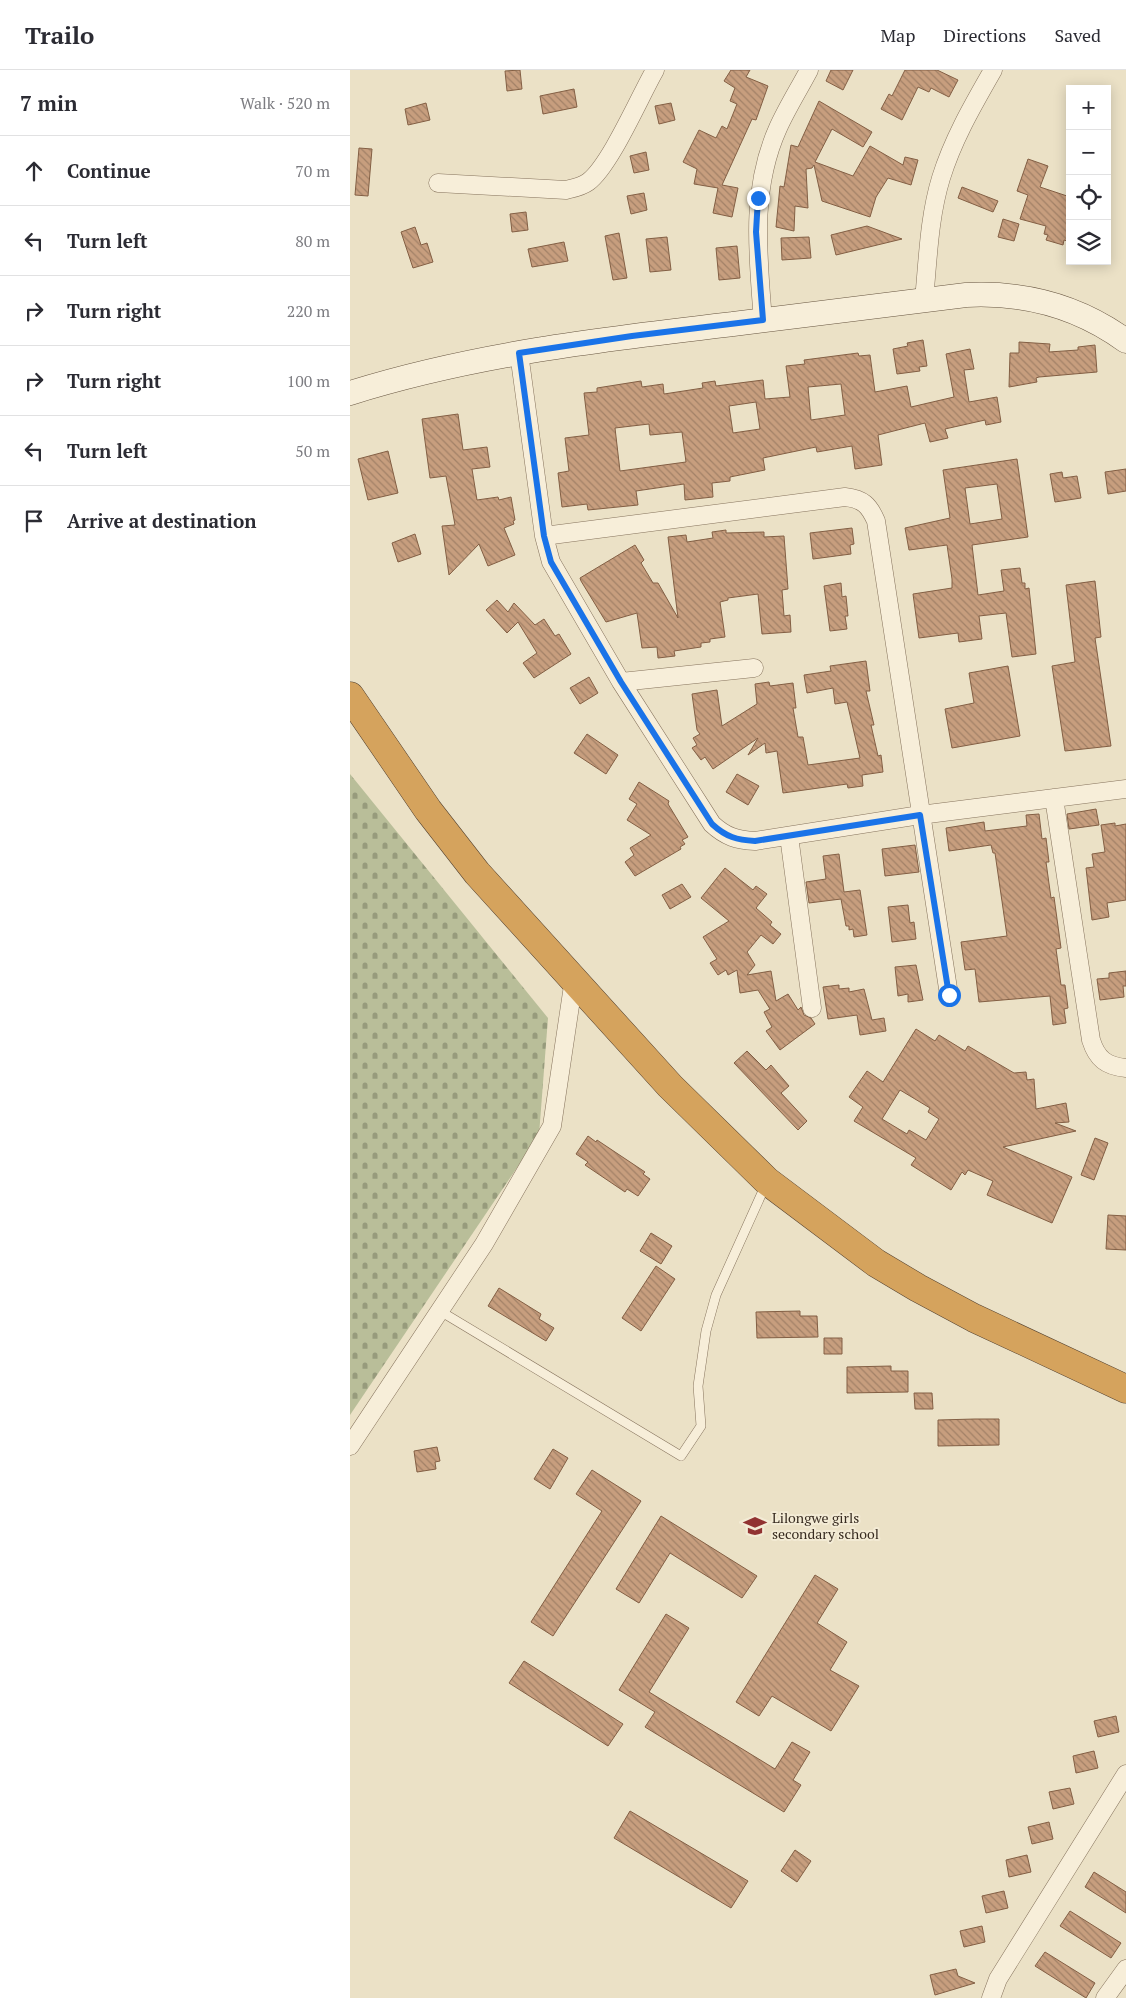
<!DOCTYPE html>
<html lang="en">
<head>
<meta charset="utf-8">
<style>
	body { margin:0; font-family:"PT Serif",serif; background:#f7f7f7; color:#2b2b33 }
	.controls { position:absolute; right:15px; top:15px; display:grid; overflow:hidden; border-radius:0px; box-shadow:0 2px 12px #0003 }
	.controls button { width:45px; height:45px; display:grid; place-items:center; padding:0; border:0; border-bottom:1px solid #e1e1e2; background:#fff; color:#2b2b33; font:25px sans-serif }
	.stop { position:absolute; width:15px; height:15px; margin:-11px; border:4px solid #1a73e8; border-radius:50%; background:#fff }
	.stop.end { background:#1a73e8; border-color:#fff; box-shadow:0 1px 5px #0008 }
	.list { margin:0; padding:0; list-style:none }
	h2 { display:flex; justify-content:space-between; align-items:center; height:65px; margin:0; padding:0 20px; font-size:21px }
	h2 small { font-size:16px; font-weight:400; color:#7c7c81 }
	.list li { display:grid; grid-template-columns:32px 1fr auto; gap:15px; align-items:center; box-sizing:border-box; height:70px; padding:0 20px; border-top:1px solid #e1e1e2 }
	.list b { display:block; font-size:19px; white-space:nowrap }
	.list em { font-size:16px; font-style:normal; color:#7c7c81 }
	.icon { flex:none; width:28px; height:28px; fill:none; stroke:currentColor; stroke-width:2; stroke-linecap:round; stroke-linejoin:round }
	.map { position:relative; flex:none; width:776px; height:1928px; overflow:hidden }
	header { display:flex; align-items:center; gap:30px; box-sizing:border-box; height:70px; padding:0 25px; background:#fff; border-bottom:1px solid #e1e1e2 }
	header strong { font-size:24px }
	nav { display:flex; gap:28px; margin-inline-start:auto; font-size:18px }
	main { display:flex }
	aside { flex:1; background:#fff }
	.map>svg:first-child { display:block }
	.cemetery { fill:url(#cemetery-stones) }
	.building { fill:url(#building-back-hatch); stroke:#835f44; fill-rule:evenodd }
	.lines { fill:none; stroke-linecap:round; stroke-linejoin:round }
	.lane-casing { stroke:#86735d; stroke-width:10 }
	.street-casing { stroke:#86735d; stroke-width:19 }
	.secondary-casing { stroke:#675540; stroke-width:25 }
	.highway-casing { stroke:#544231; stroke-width:29 }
	.lane { stroke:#f7eed9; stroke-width:9 }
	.street { stroke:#f7eed9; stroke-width:18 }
	.secondary { stroke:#f7eed9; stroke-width:24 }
	.highway { stroke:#d5a35d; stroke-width:28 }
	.route { stroke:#1a73e8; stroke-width:6 }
	.labels { text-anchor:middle; stroke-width:4; stroke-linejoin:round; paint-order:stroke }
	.poi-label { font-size:14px; fill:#372b20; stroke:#f3ebd5; text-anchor:start }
</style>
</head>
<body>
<header>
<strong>Trailo</strong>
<nav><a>Map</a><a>Directions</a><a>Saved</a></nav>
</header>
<main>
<aside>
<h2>7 min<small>Walk · 520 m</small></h2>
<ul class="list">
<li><svg class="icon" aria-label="ahead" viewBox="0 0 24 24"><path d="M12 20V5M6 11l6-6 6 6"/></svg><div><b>Continue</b></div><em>70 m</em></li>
<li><svg class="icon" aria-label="left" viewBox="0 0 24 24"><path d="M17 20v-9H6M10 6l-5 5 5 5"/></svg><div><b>Turn left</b></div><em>80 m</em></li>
<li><svg class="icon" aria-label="right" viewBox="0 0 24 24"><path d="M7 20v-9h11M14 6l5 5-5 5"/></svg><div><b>Turn right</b></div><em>220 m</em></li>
<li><svg class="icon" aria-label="right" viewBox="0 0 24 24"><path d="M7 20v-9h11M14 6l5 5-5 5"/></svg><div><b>Turn right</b></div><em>100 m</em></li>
<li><svg class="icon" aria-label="left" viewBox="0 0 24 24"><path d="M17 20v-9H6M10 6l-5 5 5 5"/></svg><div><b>Turn left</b></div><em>50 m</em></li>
<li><svg class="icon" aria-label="arrive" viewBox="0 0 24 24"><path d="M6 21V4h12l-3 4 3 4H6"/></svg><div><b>Arrive at destination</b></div></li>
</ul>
</aside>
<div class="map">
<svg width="776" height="1928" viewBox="0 0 776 1928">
	<defs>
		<pattern id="cemetery-stones" width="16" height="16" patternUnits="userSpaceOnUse" patternTransform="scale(1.25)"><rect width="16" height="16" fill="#b9be99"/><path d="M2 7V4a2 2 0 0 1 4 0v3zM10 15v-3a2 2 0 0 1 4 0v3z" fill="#979b7c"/></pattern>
		<pattern id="building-back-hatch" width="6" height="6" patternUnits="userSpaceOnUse" patternTransform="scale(1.25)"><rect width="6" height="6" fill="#c79e7e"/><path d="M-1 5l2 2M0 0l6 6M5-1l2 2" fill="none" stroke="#a28167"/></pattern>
	</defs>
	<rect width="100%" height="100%" fill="#ebe1c6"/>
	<path class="cemetery" d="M0,704l198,244 -9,117 -189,280z"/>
	<path class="building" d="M170,0l2,19 -15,2 -2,-20z
		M381,0h19l-4,7 22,9 -12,34 -4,-1 -30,66 16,3 -6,29 -19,-4 5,-25 -24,-4 3,-15 -14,-7 16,-32 17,8 6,-12 5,3 10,-25 -7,-3 5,-13 -11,-7z
		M481,0h22l-10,20 -17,-9z
		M555,0h32l21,10 -9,17 -18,-9 -2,4 -11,-5 -16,33 -21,-11 8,-15 3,2z
		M224,19l3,18 -34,7 -3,-18z
		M469,31l53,31 -9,15 -31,-18 -17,33 38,14 17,-30 33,19 2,-8 13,3 -7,25 -23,-7 -12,19 -6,20 -48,-16 -8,-36 -2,3 -6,1 2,39 -13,-2 -1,25 -18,-4 4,-41 4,1 7,-42 7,2z
		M76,33l4,17 -22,5 -3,-16z
		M321,33l4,17 -16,4 -4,-18z
		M9,78l13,1 -4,47 -13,-1z
		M296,82l3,18 -15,3 -4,-17z
		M678,89l20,7 -8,21 30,10v45l-6,-2 -1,5 -17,-5 2,-5 -4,-1 2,-8 -26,-7 8,-24 -11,-4z
		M612,117l36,14 -5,11 -35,-14z
		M294,123l3,17 -16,4 -4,-18z
		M176,142l2,18 -16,2 -2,-18z
		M653,149l16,5 -5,17 -16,-4z
		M517,156l35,13 -66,16 -5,-20z
		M65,157l6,18 6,-2 6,19 -20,6 -12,-36z
		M269,163l8,45 -14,2 -8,-44z
		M317,167l4,33 -21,2 -4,-33z
		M459,167l2,21 -29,2 -1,-22z
		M214,172l4,19 -36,6 -4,-18z
		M387,176l3,32 -21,2 -3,-32z
		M573,270l4,26 -8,1 1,4 -23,3 -4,-25 15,-3 -1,-3z
		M669,272l31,2 -1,8 29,-2v-3l17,-2 2,27 -58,5 -3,1 1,4 -28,5 1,-34h9z
		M620,279l4,20 -10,1 5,32 28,-5 4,25 -15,3 -1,-5 -40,9 3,9 -18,4 -5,-19 -47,12 4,30 -27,4 -3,-23 -35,6 -1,-5 -53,11 2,12 -35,7v4l-18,2 1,14 -28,3 -1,-16 -48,7 2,14 -50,5 -1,-6 -25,3 -4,-34 11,-2 -4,-33 24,-3 -5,-42 13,-1v-4l44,-7 1,6 21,-3 1,10 39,-6 -1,-5 13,-2 1,5 47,-6 2,19 25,-2 -4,-31 19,-2 -1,-4 54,-7 1,3 11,-1 5,37 32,-6 4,21 43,-10 -8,-43zM491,314l4,31 -34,5 -3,-33zM406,332l4,27 -27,4 -4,-27zM299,354l1,11 32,-3 4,30 -66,9 -5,-43z
		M108,344l5,36 24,-3 3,20 -18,2 5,31 21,-3 1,3 12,-3 4,23 -2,1 1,3 -10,4 11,27 -27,11 -9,-22 -30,31 -7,-49 13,-1 -9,-49 -16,2 -8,-59z
		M38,381l10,42 -30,7 -10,-41z
		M667,389l11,78 -56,8 6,50 26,-4 -3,-21 19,-2 2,15h3v6l4,-1 7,66 -24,3 -6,-44 -27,3 3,23 -23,3 -1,-9 -39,5 -6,-44 39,-6v-9l-5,-34 -38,5 -4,-22 45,-10 -7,-48zM647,414l5,35 -32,5 -5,-36z
		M776,399v22l-18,3 -3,-22z
		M712,402l1,6 14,-2 4,22 -26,4 -5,-28z
		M502,458l2,16 -4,1 1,9 -38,5 -3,-26z
		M376,460v3l38,-1v5l20,-1 4,53 -6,1 2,26 6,-1 1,17 -29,2 -4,-40 -30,4v2l-8,2 5,35 -15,2v3l-9,1v4l-27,4 1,5 -17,2 -1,-11 -15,1 -5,-35 -31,9 -25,-41 -1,-3 55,-33 9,15 -3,3 12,20h5l20,35 -10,-81 18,-2 1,7 26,-4 -1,-6z
		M65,464l6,20 -23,8 -6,-19z
		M745,511l6,56 -6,1 16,108 -46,5 -13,-85 23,-4 -9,-77z
		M491,513l1,14 4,-1 2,20h-3l2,13 -17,2 -6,-45z
		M147,530l11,12 6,-9 21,22 9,-6 11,17 4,-2 12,20 -37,24 -11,-15 14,-10 -19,-31 -11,11 -21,-23z
		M516,591l4,30h-4l8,34h-3l7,31 3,-1 2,17 -21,3 1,11 -15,2 -1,-4 -64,9 -6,-42 -11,2 -1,-10 -17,12 10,-17 -45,31 -8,-12 -4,3 -9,-12 5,-3 -4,-7 7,-4 -3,-4 -5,-36 25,-4 5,36 35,-22 -2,-20 14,-2 1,4 23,-3 3,25h-3l5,29h5l5,28 52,-7 -13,-56 -12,2 -2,-16 -26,5 -3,-18 27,-4 -1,-5z
		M658,596l12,70 -68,12 -7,-39 29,-6 -5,-30z
		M239,607l9,16 -18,11 -10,-16z
		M237,664l31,21 -12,19 -32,-21z
		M387,704l22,12 -11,19 -22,-13z
		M289,712l30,19 -1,3 20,33 -6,3 3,4 -5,3 1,2 -46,27 -10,-14 9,-7 -4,-7 21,-13 -24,-15 10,-16 -8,-5z
		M746,739l3,16 -30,4 -2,-15z
		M689,744l3,25 4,-1 3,24h-3l5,36 3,-1 7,51 -5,1 5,36h4l3,23 -4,1 2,14 -13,2 -3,-29 -71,6 -4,-33 -10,1 -4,-28 46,-6 -12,-83h-2l-2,-8 -42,6 -3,-23 38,-6 1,9 42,-5 -1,-11z
		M765,753v3l11,-2v76l-19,3 2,14 -17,3 -6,-52 8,-1 -2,-13 13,-2 -4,-27z
		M565,775l4,27 -34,4 -3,-27z
		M489,784l5,38 16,-2 7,45 -13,2 -1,-8 -4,1v-4h-3l-5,-27 -32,4 -3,-21 20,-3 -3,-23z
		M375,798l28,22 3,-4 11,8 -11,14 16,14 -2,3 11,9 -8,10 -12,-9 -14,17 8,13 -8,10 24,-4 5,30 12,-7 10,16 3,-3 3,8 7,3 4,6 -35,26 -14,-19 6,-4 -8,-15 6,-3 -12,-19 -18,3 -3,-23 -9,5 -2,-5 -8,5 -8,-12 7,-4 -14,-22 26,-16 -28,-23z
		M332,814l9,13 -21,12 -8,-14z
		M558,835l2,18 4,-1 2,17 -24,3 -4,-35z
		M566,895l7,35 -15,2v-8l-10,2 -3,-29z
		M776,901v15h-3l1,11 -24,3 -3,-21 12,-1v-5z
		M489,915v4l10,-1v4l15,-3 8,31 12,-2 2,13 -26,4 -3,-20 -29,4 -5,-32z
		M566,959l19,12 4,-6 26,16 3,-5 46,27 12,-1 1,8 7,-1 2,30 30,-6 3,19 -14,1 21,8 -73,16 69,30 -20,46 -65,-28 6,-14 -25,-11 -3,5 -3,-3 -11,18 -40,-25 5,-7 -62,-37 9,-14 -14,-10 18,-26 16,11zM550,1020l30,18 -2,4 11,7 -13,21 -17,-10 -2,4 -25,-15z
		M397,981l19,19 5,-5 18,21 -8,7 26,28 -9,9 -64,-67z
		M238,1066l8,6 1,-2 48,32 -2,2 7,5 -12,17 -11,-7 -2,3 -40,-27 3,-3 -12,-8z
		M745,1068l13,5 -14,37 -13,-5z
		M758,1145l18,1v34l-20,-1z
		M301,1163l21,13 -11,18 -21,-13z
		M306,1196l19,13 -34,52 -19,-13z
		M149,1218l42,26 -2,5 15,9 -8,13 -58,-35z
		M450,1241v5h17l1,21 -61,1 -1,-26z
		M474,1268h18v16h-18z
		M541,1296v5h17v21l-61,1v-26z
		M564,1323h18l1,16h-18z
		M625,1349h24v26l-61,1v-26z
		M87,1377l3,14 -5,1 1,7 -19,3 -3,-21z
		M203,1379l15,9 -18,31 -16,-10z
		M242,1400l49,31 -88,135 -22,-14 71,-111 -26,-17z
		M311,1446l96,60 -15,22 -72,-45 -31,50 -23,-14z
		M465,1505l23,14 -21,34 30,19 -17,28 29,16 -28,45 -59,-35 -13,20 -23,-14z
		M316,1544l23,14 -40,64 126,77 17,-27 18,10 -17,28 8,5 -17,27 -139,-85 10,-15 -36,-22z
		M174,1591l99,63 -15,22 -99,-63z
		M766,1646l3,16 -21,5 -4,-16z
		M744,1681l4,17 -22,5 -3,-17z
		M720,1718l4,16 -21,5 -4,-17z
		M280,1741l118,70 -17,27 -117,-70z
		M699,1752l4,17 -21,5 -4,-17z
		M445,1780l16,11 -14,21 -16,-11z
		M677,1785l4,17 -22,5 -3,-17z
		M744,1802l32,20v21l-41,-26z
		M654,1821l4,17 -22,5 -4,-17z
		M720,1841l51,32 -10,15 -51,-32z
		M632,1856l3,16 -21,5 -4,-16z
		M695,1882l50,31 -9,15 -51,-32z
		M606,1899l2,7 17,7 -40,12 -5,-20z"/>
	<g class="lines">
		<defs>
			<path id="lane" d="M90,1241l241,145 20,-30 -3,-40 8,-55 10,-36 50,-111"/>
			<path id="street" d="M88,113l128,7c8,-2 15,-3 22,-8 22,-16 52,-86 67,-112
				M574,230c4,-41 5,-83 17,-122 12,-39 32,-73 52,-108
				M413,251c-5,-66 -13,-131 15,-193 9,-20 21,-39 31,-58
				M169,283l25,183 7,26 70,120 91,142c14,13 25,16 43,17l165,-26 206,-26
				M194,466l301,-39c18,2 24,8 31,24l73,474
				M271,612l133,-14
				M704,728l37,242c6,19 15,26 35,28
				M439,766l23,172
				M0,1376l134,-202 68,-118 22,-147
				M641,1928l7,-19 128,-205
				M755,1928l21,-29"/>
			<path id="secondary" d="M0,323c124,-39 254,-54 383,-69 78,-9 155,-20 233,-29 59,-3 112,11 160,46"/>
			<path id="highway" d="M0,626l78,114 49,63 193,213 97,95 109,82 42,25 56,30 152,71"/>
		</defs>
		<use href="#lane" class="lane-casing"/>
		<use href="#street" class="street-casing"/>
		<use href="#secondary" class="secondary-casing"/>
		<use href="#highway" class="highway-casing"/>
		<use href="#lane" class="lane"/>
		<use href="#street" class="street"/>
		<use href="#secondary" class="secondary"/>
		<use href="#highway" class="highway"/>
	</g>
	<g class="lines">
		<path class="route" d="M408,128l-2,34 7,88 -131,16 -113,17 25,183 7,26 70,120 91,142c14,13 25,16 43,17l165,-26 29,180"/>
	</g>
	<defs>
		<symbol id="school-bare" viewBox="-9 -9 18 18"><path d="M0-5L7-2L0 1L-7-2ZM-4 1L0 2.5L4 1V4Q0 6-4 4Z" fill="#913231" stroke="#f3ebd5" stroke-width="2.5" paint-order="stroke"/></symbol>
	</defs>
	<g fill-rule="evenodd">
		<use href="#school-bare" x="389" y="1440" width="32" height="32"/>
	</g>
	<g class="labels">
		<g class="poi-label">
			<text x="422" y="1453">Lilongwe girls<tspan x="422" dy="16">secondary school</tspan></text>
		</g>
	</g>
</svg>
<div class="controls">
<button>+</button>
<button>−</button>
<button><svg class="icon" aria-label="locate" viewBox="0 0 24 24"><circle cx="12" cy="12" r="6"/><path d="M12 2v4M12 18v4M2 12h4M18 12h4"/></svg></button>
<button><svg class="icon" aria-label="layers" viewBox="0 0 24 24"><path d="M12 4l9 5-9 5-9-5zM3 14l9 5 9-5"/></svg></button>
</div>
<div class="stop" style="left:599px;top:925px"></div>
<div class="stop end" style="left:408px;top:128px"></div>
</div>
</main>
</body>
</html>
